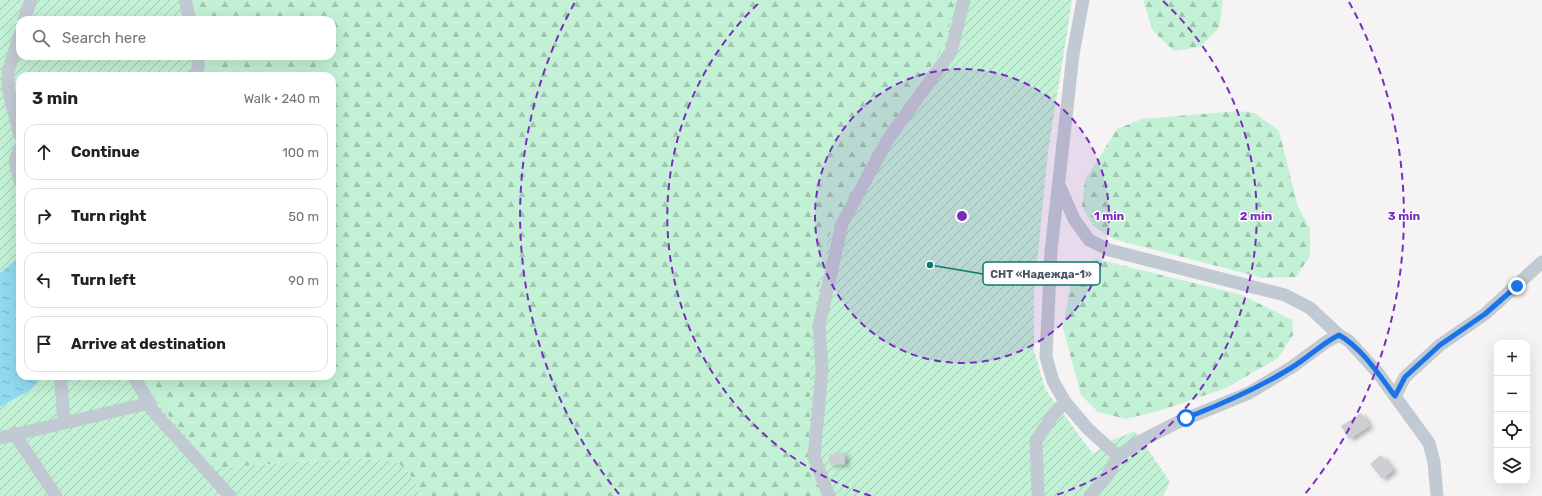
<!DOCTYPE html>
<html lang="en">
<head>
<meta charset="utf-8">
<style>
	body { margin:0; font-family:Rubik,sans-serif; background:#f2f2f2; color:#202124 }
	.controls { position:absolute; right:12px; bottom:12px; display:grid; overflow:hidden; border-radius:8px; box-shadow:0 4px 16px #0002 }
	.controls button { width:36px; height:36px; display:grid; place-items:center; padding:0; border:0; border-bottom:1px solid #e0e0e0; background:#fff; color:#202124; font:20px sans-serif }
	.stop { position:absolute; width:12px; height:12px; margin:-9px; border:3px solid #1a73e8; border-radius:50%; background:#fff }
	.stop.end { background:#1a73e8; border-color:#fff; box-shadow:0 1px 4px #0008 }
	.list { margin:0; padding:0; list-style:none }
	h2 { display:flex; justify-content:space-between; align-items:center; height:52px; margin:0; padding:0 16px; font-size:17px }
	h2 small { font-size:13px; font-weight:400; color:#757577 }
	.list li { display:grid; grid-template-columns:26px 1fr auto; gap:12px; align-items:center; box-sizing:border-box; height:56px; margin:0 8px 8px; padding:0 8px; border:1px solid #e0e0e0; border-radius:12px }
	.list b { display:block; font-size:15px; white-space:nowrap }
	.list em { font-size:13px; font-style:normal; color:#757577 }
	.icon { flex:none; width:22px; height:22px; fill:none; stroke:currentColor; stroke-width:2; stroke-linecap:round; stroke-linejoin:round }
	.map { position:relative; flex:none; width:1542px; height:496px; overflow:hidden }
	.search { position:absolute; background:#fff; box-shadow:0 4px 16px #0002; left:16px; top:16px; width:320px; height:44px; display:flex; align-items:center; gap:10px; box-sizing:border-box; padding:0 14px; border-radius:12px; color:#757577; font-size:15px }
	.panel { position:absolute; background:#fff; box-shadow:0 4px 16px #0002; left:16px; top:72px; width:320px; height:308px; border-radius:12px }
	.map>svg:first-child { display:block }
	.forest { fill:url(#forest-firs) }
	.garden { fill:url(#garden-furrows) }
	.water { fill:url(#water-ripples) }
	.building { fill:#cdcfd5; filter:url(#shadow) }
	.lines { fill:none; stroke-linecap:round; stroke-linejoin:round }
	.minor { stroke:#c1cad2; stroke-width:13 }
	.route { stroke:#1a73e8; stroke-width:5 }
	.ring { fill:none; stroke:#7b2cbf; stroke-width:2; stroke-dasharray:7 5 }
	.centre { fill:#7b2cbf; stroke:#fff; stroke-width:2 }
	.ring-label { font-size:12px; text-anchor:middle; font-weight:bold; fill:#7b2cbf; stroke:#fff; stroke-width:3; stroke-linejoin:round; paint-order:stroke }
	.leader { fill:none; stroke:#0f766e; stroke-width:1.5 }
	.callout-dot { fill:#0f766e; stroke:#fff; stroke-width:1.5 }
	.callout { fill:#fff; stroke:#0f766e; stroke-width:1.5 }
	.callout-label { font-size:11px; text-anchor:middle; font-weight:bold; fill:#4a5661 }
</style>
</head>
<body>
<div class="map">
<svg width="1542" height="496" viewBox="0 0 1542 496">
	<defs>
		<pattern id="forest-firs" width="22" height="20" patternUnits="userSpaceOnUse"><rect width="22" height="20" fill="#c3f1d5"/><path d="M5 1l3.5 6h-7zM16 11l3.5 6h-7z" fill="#a0c6b0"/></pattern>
		<pattern id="garden-furrows" width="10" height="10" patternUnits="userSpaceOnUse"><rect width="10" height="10" fill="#c3f1d5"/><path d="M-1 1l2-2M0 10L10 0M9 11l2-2" fill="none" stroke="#a0c6b0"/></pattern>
		<pattern id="water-ripples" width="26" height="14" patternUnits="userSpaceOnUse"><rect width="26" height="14" fill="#90daee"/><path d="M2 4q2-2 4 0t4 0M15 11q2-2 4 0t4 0" fill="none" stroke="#78b4c4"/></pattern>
		<filter id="shadow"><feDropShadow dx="4.5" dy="2.5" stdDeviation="2" flood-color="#0004"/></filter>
	</defs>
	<rect width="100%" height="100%" fill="#f5f3f3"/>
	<path class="forest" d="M191,0h765l-12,47 -63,95 -58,354h-401c-5,-12 -12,-24 -23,-32 -19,-12 -150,2 -180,4l-11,-6 -41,-48 -25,-38h190v-300h-129l3,-9 -2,-11h128v-36h-136z
		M1143,0h80l-4,28 -19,19 -26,4 -21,-20z
		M1238,111l17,2 24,18 19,76 12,22v27l-14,21 -33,1 -150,-39 -20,-13 -11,-20 3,-26 32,-51 25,-10z
		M1096,259l146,36 50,25 1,15 -15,23 -52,30 -61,21 -39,10 -28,-7 -17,-17 -18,-67 8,-45z"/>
	<path class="garden" d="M0,0h191l5,20h-176v36h184l2,11 -3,9h-183v180l-20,17z
		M956,0h116l-24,152 -14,142v56l11,39 48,65 17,-13 25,-10 35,51 -7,14h-340l-14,-39 2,-125 17,-95 53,-95 63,-95z
		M41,376h101l25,38 41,48 11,6c30,-2 162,-16 180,-4 11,8 18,20 23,32h-422v-89l32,-18z"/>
	<path class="water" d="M20,256v120h21l-9,13 -32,18v-134z"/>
	<path class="building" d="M1361,413l8,13 -20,13 -8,-13z
		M845,453v11l-15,1 -1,-11z
		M1381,455l12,15 -11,9 -12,-15z"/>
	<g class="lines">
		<path class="minor" d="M185,0l5,20
			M1083,0l-10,54 -22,197 -5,106 7,24 12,21 23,27 30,27
			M24,20l7,-20
			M20,34l-12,38v16l12,48
			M194,76l4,-7v-13
			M20,148l-5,13 5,20
			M1060,187l14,32 15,21 20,10 176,45 25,13 29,27
			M134,376l19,35 77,85
			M61,383l3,39
			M1395,396l10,-19 35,-32 45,-31 57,-52
			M14,433l42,63
			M0,438l150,-35
			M829,496l-15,-39 8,-87 -3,-44 23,-102 46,-85 63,-87 13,-52
			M1038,496l-2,-55 17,-26 12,-13
			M1090,496l17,-20 11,-20 21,-14 37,-19 73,-30 43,-26 34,-25 13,-7 10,6 29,32 51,70 5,19 3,34"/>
	</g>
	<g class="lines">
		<path class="route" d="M1186,418c36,-14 71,-29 105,-50 17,-10 30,-24 48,-33 23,13 40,40 56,61l10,-19 35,-32 45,-31 32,-28"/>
	</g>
	<circle cx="962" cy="216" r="147" fill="#7b2cbf" fill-opacity=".12"/>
	<g class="ring">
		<circle cx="962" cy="216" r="147"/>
		<path d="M871 496A294 294 0 0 1 761 1M1163 1A294 294 0 0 1 1053 496"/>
		<path d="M619 494A442 442 0 0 1 575 2M1349 2A442 442 0 0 1 1305 494"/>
	</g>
	<circle cx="962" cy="216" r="6" class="centre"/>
	<g class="ring-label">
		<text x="1109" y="220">1 min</text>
		<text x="1256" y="220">2 min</text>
		<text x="1404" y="220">3 min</text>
	</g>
	<path class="leader" d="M930 265L983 274"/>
	<circle class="callout-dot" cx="930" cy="265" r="4"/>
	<rect class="callout" x="983" y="262" width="117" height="23" rx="4"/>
	<g class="callout-label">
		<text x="1041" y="278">СНТ «Надежда-1»</text>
	</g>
</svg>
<div class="controls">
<button>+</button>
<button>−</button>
<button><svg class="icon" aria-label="locate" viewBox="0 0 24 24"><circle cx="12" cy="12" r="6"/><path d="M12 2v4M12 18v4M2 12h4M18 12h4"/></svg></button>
<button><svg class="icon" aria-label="layers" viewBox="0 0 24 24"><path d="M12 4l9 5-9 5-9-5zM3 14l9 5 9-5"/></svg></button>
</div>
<div class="stop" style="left:1186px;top:418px"></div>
<div class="stop end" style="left:1517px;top:286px"></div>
<div class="search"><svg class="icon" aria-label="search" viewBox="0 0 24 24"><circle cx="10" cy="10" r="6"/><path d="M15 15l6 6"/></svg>Search here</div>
<section class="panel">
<h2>3 min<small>Walk · 240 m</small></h2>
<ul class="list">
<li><svg class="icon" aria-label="ahead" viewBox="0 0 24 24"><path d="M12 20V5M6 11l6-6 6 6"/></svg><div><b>Continue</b></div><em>100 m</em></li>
<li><svg class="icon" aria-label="right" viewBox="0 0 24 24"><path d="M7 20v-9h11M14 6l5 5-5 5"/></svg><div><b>Turn right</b></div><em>50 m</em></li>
<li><svg class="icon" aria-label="left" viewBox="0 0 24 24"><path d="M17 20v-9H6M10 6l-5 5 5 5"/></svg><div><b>Turn left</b></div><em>90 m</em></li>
<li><svg class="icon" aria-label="arrive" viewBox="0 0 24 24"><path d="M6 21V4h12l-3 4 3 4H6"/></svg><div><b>Arrive at destination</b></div></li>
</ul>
</section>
</div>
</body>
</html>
